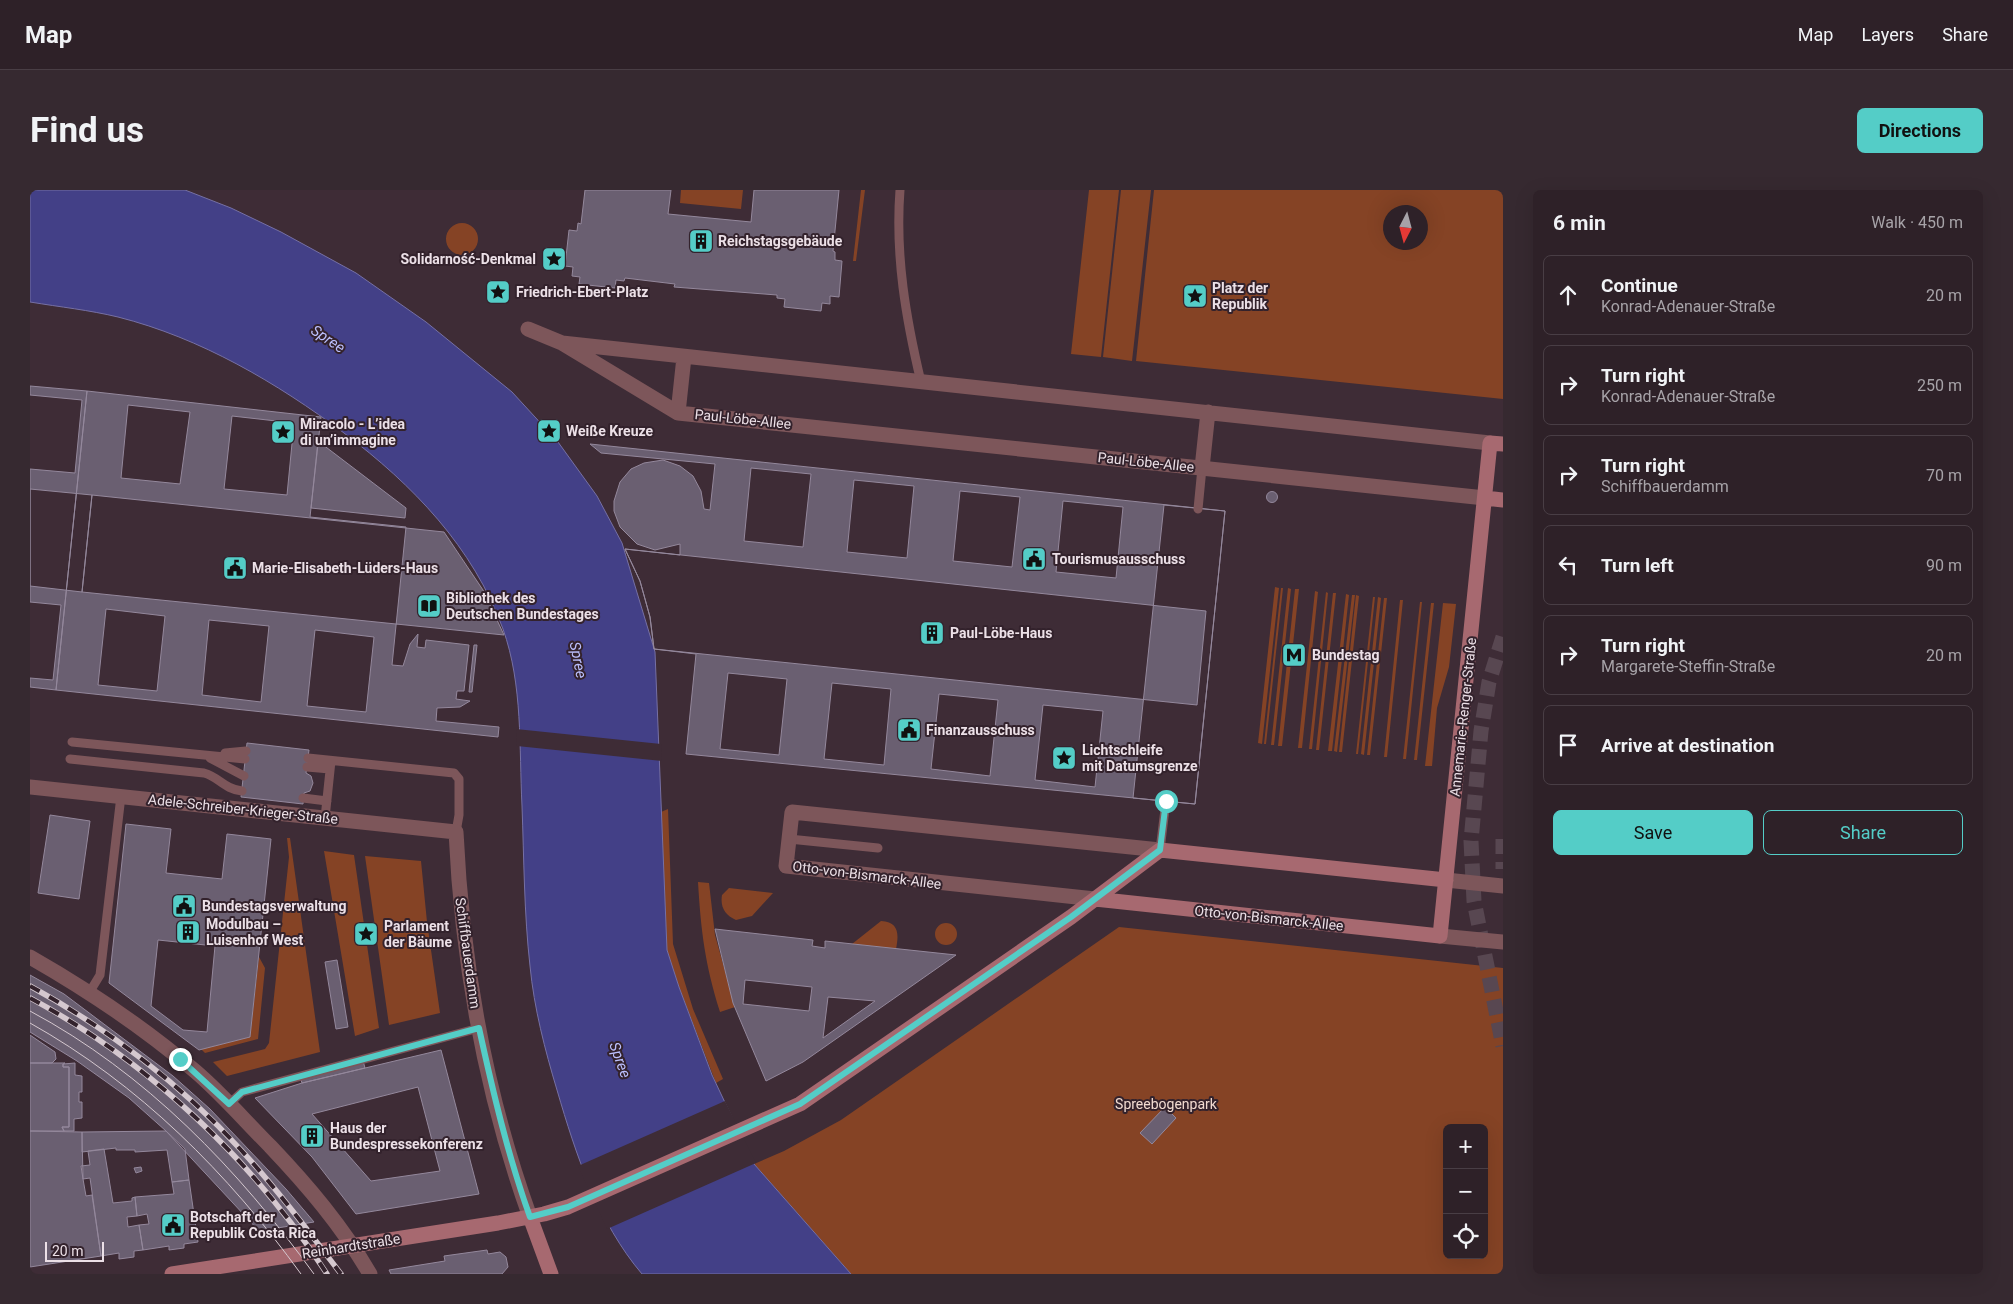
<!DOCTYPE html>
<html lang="en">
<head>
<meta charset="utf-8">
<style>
	body { margin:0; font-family:Roboto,sans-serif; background:#362930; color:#f1f3f6 }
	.controls { position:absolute; right:15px; bottom:15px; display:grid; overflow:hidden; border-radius:8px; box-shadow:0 5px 20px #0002 }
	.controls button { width:45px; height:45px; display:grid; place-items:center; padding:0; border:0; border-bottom:1px solid #493e45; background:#2e2128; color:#f1f3f6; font:25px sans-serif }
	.compass { position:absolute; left:1353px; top:15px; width:45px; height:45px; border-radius:50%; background:#2e2128; box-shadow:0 5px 20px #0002; rotate:186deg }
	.scale { position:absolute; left:15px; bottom:12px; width:59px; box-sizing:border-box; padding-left:5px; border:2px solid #ece0e7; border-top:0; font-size:14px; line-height:18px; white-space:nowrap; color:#ece0e7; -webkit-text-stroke:4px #33222c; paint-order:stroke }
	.stop { position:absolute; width:15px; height:15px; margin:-11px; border:4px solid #54cdc7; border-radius:50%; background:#fff }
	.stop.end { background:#54cdc7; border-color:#fff; box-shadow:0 1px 5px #0008 }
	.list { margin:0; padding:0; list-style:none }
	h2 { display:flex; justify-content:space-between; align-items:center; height:65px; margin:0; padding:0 20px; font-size:21px }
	h2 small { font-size:16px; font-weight:400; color:#a7a3a8 }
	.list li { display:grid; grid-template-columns:32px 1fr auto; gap:15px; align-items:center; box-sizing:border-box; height:80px; margin:0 10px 10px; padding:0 10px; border:1px solid #493e45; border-radius:8px }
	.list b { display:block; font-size:19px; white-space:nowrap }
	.list p { margin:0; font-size:16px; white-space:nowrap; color:#a7a3a8 }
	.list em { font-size:16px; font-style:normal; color:#a7a3a8 }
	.actions { display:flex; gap:10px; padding:15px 20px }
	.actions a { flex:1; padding:11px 0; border:1px solid #54cdc7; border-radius:8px; text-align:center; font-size:18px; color:#54cdc7 }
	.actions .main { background:#54cdc7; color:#111 }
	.icon { flex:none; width:28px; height:28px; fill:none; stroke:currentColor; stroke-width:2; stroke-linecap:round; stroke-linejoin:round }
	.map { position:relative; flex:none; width:1473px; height:1084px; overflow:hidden; border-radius:8px }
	header { display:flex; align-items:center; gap:30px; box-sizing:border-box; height:70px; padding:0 25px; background:#2e2128; border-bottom:1px solid #493e45 }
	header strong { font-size:24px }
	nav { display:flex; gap:28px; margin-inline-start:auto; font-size:18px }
	.intro { display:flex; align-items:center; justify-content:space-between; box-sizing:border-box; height:120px; padding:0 30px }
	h1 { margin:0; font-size:35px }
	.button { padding:12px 22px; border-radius:8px; background:#54cdc7; color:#111; font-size:18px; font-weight:700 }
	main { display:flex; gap:30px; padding:0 30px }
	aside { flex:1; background:#2e2128; border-radius:8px; box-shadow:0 5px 20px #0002 }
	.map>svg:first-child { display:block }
	.green { fill:#854325; fill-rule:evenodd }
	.water { fill:#434087; stroke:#7670a4 }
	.pier { fill:#3e2c36 }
	.building { fill:#6a5f71; stroke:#94889c; fill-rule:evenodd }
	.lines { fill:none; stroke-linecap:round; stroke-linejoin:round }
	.highway-tunnel { stroke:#584751; stroke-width:15; stroke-dasharray:15 8; stroke-linecap:butt }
	.lane { stroke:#7d565a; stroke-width:9 }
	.street { stroke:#7d565a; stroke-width:15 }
	.secondary { stroke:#a76970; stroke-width:15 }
	.tram { stroke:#d5c8cf; stroke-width:1 }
	.rail-casing { stroke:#d5c8cf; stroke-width:5.5 }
	.rail { stroke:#33222c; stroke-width:4; stroke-dasharray:11; stroke-linecap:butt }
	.route { stroke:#54cdc7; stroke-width:6 }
	.labels { text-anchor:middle; stroke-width:4; stroke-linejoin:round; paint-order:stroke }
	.poi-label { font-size:14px; font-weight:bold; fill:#ece0e7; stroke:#33222c; text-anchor:start }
	.street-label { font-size:14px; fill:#ece0e7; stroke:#33222c }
	.park-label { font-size:14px; fill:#f2dbd1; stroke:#33222c }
	.water-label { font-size:15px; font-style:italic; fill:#bbbffd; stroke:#33222c }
</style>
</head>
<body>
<header>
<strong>Map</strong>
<nav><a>Map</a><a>Layers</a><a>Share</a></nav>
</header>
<div class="intro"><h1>Find us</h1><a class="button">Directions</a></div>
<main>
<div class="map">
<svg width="1473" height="1084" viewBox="0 0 1473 1084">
	<rect width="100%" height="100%" fill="#3e2c36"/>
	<path class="green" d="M651,0h62l-2,19 -61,-6z
		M831,0h4l-9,71h-3z
		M1059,0h30l-18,167 -30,-3z
		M1091,0h30l-19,171 -29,-4z
		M1124,0h349v209l-367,-38zM1360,22h30v30h-30z
		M416 49a16 16 0 1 1 32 0a16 16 0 1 1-32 0Z
		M1245,397l4,1 -17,156 -4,-1z
		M1251,398h2l-17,156h-2z
		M1258,398l3,1 -17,156h-3z
		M1265,399h4l-17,157h-4z
		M1285,401l3,1 -16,156h-4z
		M1296,402l2,1 -16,156h-3z
		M1303,403h3l-17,157h-3z
		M1316,404l3,1 -17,156h-4z
		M1322,405h3l-18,157 -3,-1z
		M1326,405l3,1 -17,156h-3z
		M1343,407h2l-17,157h-2z
		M1348,407l3,1 -17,157 -3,-1z
		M1354,408h3l-17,157h-3z
		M1370,410h3l-16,157h-3z
		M1390,412h2l-16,157h-3z
		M1401,413h3l-17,157h-3z
		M1413,413l13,1 -7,63 -12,41 -5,58h-7z
		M638,619l5,135 20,65 30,70 -7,4 -37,-96 -12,-37 -6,-138z
		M257,648h3l30,214 -93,24 -14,-14 52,-13 4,-6 20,-186z
		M294,661l30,4 25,173 -24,8z
		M335,666l56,5 6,61 13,91 -51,12z
		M668,692l11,1 6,52 20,72 -15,5c-15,-48 -19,-80 -22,-130z
		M699,698l44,5 -21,23 -16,4c-11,-5 -16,-13 -14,-25z
		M851,731c18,1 18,13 15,28l-44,-5z
		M905 744a11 11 0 1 1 22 0a11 11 0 1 1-22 0Z
		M1089,737l384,41v306h-652l-97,-110 30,-13 57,-31zM1417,938h37v127h-37z
		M229,767l6,11 -7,71 -53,14 -4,-4 49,-12z"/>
	<path class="water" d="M0,0h155l46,18 50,24 75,41 70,49 86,70 46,50 39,54 25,47 33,109 12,298 12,37 33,88 42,89 97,110h-209c-44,-52 -66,-119 -85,-184 -12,-40 -23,-82 -27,-124 -6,-53 -6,-107 -8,-160 -3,-59 1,-121 -19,-177 -30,-82 -90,-144 -159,-196 -67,-50 -143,-95 -226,-116 -29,-7 -58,-10 -88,-15z"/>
	<path class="pier" d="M486,539l145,15 1,17 -145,-15z
		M695,911l31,62 -149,66 -29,-63z"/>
	<path class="building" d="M555,0h86l-3,24 83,8 3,-32h85l-6,61 2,1v8l7,1 -3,36 -9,-1v8l-8,-1 -1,8 -37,-4 1,-8 -8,-1v-3l-103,-8 1,-3 -50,-6 -1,3 -8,-1 -1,8 -36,-4 1,-7 -8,-1 1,-9 -8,-1 4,-36 8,1 1,-8 3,1z
		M0,196l57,5 -31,299 -26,-3v-9l23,2 8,-75 -31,-3v-133l45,4 7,-73 -52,-5z
		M57,201l234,26 -11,100 96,10 -14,138 11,1 7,-22 8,-10 -1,13 8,1 1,-8 43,5 -5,46h-7l-1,8 14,2 -10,6 -23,1 -1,13 63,6 -1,10 -442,-47zM98,215l62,7 -10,72 -59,-6zM202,226l62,7 -7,72 -63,-6zM76,419l59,7 -8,75 -59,-6zM179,430l60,6 -8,76 -59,-7zM285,440l59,7 -8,75 -59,-6z
		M288,251l88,67 -1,10 -94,-10z
		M560,254l635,67 -30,293 -509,-50 10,-100 -42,-5 -4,-32 -10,-36 -15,-32 55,6v-11l-25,6 -18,-6 -17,-17 -6,-16v-10l6,-19 11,-13 13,-6 19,-3 17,6 13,10 8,15 3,18 6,1 5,-46 -114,-11zM721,278l60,6 -8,73 -59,-6zM824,290l60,6 -7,72 -60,-6zM930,301l60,6 -8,70 -59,-6zM1033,311l60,6 -7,71 -60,-6zM698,483l59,6 -8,76 -59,-6zM802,493l59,6 -7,76 -60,-6zM909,504l59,6 -8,76 -59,-7zM1013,515l60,6 -8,76 -60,-7z
		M0,299l62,6 -10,97 -52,-6z
		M1236.5 307a5.5 5.5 0 1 1 11 0a5.5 5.5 0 1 1-11 0Z
		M62,305l352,37 39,58 21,45 -422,-43z
		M1134,315l61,6 -30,293 -62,-6z
		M595,359l581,62 -9,94 -543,-56 -4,-32 -10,-36z
		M444,455h3l-5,47h-3z
		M217,553l62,7 -3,23 5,3 2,7 -3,8 -6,2 -1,11 -62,-7z
		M20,625l40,6 -11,78 -41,-6z
		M96,634l45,5 -5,44 56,6 5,-45 44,5 -21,198 -51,13 -90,-67zM128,750l57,6 -8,86 -24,-2 -32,-24z
		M685,739l98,11 -1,6 13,2v-7l131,14 -153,107 -37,19 -33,-78zM715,790l67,7 -3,24 -66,-7zM798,807l47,4 -52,37z
		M307,770l11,67 -12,2 -11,-67z
		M0,785l34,19 109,82 37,33 76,80 28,33 -55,9 -93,-100 -37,-33 -52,-37 -47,-29z
		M0,845l25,17 1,7 -4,4h-22z
		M411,860l38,144 -123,20 -44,-57 -57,-59 47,-15zM388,897l22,84 -69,10 -59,-67z
		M332,867l3,11 -63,15 -3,-9z
		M0,873h35l-2,1v3h6v60h-7l2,4h-34z
		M45,873v12l7,1v16h-3v10h3v16l-8,1v12h-10l-2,-4h7v-60h-6v-3z
		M1135,917l11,11 -24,26 -12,-11z
		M0,941l52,1 1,47 3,17 6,-1 9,61 -71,11z
		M136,941l19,18 4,31 -17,2 -5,-32 -32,2v-2h-19v-2l-34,4v-20z
		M74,959l9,54 19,-2v-3l3,-1 2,19 -10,1 1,10 11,-2 4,25 -9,1v6l-15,2v-6l-18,3 -11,-78 -7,1 -2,-13 9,-1 -2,-14z
		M111,977l1,4 -6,2 -2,-5z
		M159,990l9,62 -14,2v4l-15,2v-4l-26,4 -4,-25 10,-1 -2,-10 -10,2 -2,-19 39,-3 -2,-12z
		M457,1060l1,4 12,-2 6,5 2,10 -6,7h-111l-2,-4 56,-9 -1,-5z"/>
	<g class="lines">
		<path class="highway-tunnel" d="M1473,447l-14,45 -8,49 -10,110 3,60 29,145
			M1473,649v30"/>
		<path class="lane" d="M870,0c-5,66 6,129 21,192
			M1168,319l4,-41
			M42,552l173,17
			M195,563l21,-2
			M180,568l34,18
			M278,568l146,15 5,6v36l-3,17
			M40,569l134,14c15,4 20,16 38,18
			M277,577l23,2
			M273,608l24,3
			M295,628l6,-57
			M759,649l89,9
			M1130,660l6,-49
			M59,803l11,-18 21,-179
			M199,914l13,-12 237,-64"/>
		<path class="street" d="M498,139l34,14 116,70
			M532,153l928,100
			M654,167l-6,56 807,85
			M1172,278l6,-56
			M0,597l426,45c6,130 30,263 74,385
			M1416,690l57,6
			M1065,709l-309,-33 6,-54 368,38
			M1410,746l63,6
			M0,767c58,33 114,71 165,114 27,23 50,50 75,75 38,40 72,80 100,128"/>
		<path class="secondary" d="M1455,308l18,2
			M1065,709l345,37 50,-493 13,1
			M500,1027l21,57
			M142,1084l326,-51 46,-9 24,-7 232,-103 271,-187 89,-67 286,30"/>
		<path class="tram" d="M0,821c116,62 208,158 284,263
			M0,833c109,61 198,150 271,251"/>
		<defs>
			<path id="rail" d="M0,796c77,42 152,99 211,164 36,39 68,82 100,124
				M0,808c119,64 224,163 297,276"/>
		</defs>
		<use href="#rail" class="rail-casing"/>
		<use href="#rail" class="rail"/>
	</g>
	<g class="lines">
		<path class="route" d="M150,869l49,45 13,-12 237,-64c14,64 29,128 51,189l38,-10 232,-103 271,-187 89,-67 6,-49"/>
	</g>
	<defs>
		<symbol id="building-square" viewBox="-11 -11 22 22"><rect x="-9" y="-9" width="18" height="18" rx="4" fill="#54cdc7" stroke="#33222c"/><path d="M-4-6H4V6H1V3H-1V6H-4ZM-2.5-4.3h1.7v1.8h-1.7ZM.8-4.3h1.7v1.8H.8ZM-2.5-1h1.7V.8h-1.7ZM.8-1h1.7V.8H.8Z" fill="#111"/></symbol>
		<symbol id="sight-square" viewBox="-11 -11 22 22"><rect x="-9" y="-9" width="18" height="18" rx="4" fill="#54cdc7" stroke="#33222c"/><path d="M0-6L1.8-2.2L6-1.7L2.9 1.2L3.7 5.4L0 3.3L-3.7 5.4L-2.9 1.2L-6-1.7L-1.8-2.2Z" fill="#111"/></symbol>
		<symbol id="civic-square" viewBox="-11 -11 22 22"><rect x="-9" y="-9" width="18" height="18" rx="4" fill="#54cdc7" stroke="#33222c"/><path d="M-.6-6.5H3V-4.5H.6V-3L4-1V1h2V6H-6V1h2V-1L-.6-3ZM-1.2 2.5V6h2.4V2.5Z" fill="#111"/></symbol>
		<symbol id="library-square" viewBox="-11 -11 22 22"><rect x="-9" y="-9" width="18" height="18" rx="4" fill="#54cdc7" stroke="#33222c"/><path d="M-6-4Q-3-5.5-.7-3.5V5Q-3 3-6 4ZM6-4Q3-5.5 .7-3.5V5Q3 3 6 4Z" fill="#111"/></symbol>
		<symbol id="metro-square" viewBox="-11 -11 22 22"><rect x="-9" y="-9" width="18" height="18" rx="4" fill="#54cdc7" stroke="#33222c"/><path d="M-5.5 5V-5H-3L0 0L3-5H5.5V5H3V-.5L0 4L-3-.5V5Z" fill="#111"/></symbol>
	</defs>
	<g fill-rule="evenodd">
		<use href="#building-square" x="657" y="37" width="28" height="28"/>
		<use href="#sight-square" x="510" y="55" width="28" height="28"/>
		<use href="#sight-square" x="454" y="88" width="28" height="28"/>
		<use href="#sight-square" x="1151" y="92" width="28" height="28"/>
		<use href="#sight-square" x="505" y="227" width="28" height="28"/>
		<use href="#sight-square" x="239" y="228" width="28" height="28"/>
		<use href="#civic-square" x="990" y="355" width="28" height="28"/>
		<use href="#civic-square" x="191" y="364" width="28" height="28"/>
		<use href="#library-square" x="385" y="402" width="28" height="28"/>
		<use href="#building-square" x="888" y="429" width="28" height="28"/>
		<use href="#metro-square" x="1250" y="451" width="28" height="28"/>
		<use href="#civic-square" x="865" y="526" width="28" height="28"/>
		<use href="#sight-square" x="1020" y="554" width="28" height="28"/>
		<use href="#civic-square" x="140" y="702" width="28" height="28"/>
		<use href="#building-square" x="144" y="728" width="28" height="28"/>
		<use href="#sight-square" x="322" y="730" width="28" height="28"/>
		<use href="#building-square" x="268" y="932" width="28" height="28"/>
		<use href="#civic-square" x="129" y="1021" width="28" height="28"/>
	</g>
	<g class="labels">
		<g class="poi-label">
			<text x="688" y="56">Reichstagsgebäude</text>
			<text x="506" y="74" text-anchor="end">Solidarność-Denkmal</text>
			<text x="1182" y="103">Platz der<tspan x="1182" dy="16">Republik</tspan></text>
			<text x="486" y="107">Friedrich-Ebert-Platz</text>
			<text x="270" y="239">Miracolo - L’idea<tspan x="270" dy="16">di un’immagine</tspan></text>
			<text x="536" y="246">Weiße Kreuze</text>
			<text x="1022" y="374">Tourismusausschuss</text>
			<text x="222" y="383">Marie-Elisabeth-Lüders-Haus</text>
			<text x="416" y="413">Bibliothek des<tspan x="416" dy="16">Deutschen Bundestages</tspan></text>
			<text x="920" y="448">Paul-Löbe-Haus</text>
			<text x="1282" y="470">Bundestag</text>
			<text x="896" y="545">Finanzausschuss</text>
			<text x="1052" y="565">Lichtschleife<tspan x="1052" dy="16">mit Datumsgrenze</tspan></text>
			<text x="172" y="721">Bundestagsverwaltung</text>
			<text x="176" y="739">Modulbau –<tspan x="176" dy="16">Luisenhof West</tspan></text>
			<text x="354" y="741">Parlament<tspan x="354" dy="16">der Bäume</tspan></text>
			<text x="300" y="943">Haus der<tspan x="300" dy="16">Bundespressekonferenz</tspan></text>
			<text x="160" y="1032">Botschaft der<tspan x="160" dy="16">Republik Costa Rica</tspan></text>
		</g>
		<g class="street-label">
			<text transform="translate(713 229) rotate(6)" y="5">Paul-Löbe-Allee</text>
			<text transform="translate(1116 272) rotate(6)" y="5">Paul-Löbe-Allee</text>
			<text transform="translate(1433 527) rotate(-84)" y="5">Annemarie-Renger-Straße</text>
			<text transform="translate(213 619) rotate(6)" y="5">Adele-Schreiber-Krieger-Straße</text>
			<text transform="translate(837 685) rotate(7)" y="5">Otto-von-Bismarck-Allee</text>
			<text transform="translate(1239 728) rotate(6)" y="5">Otto-von-Bismarck-Allee</text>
			<text transform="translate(438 763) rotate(82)" y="5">Schiffbauerdamm</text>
			<text transform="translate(321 1056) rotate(-9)" y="5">Reinhardtstraße</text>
		</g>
		<g class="park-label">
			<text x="1136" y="919">Spreebogenpark</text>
		</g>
		<g class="water-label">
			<text transform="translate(298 149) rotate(34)" y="5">Spree</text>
			<text transform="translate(548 470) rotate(79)" y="5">Spree</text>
			<text transform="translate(590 870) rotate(70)" y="5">Spree</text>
		</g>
	</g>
</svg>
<div class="controls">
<button>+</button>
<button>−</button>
<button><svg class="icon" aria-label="locate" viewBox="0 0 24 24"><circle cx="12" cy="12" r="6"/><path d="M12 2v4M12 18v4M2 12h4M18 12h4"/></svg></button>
</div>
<svg class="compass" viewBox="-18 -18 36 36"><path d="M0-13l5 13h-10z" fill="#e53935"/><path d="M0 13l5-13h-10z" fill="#a7a3a8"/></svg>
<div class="scale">20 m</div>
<div class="stop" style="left:1136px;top:611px"></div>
<div class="stop end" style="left:150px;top:869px"></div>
</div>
<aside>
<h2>6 min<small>Walk · 450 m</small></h2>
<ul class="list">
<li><svg class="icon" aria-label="ahead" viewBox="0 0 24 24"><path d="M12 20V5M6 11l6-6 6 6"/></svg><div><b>Continue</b><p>Konrad-Adenauer-Straße</p></div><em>20 m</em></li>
<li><svg class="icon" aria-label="right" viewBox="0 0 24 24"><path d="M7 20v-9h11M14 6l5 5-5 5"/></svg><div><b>Turn right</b><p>Konrad-Adenauer-Straße</p></div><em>250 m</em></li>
<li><svg class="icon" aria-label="right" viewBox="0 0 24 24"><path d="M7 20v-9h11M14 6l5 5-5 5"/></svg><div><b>Turn right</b><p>Schiffbauerdamm</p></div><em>70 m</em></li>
<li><svg class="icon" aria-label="left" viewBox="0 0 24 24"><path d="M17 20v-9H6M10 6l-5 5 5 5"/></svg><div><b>Turn left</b></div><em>90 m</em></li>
<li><svg class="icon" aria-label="right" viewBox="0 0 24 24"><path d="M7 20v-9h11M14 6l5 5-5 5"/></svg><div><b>Turn right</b><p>Margarete-Steffin-Straße</p></div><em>20 m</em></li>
<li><svg class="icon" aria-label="arrive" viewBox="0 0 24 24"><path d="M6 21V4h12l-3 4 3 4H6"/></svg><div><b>Arrive at destination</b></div></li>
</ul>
<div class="actions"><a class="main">Save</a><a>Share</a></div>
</aside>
</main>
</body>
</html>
